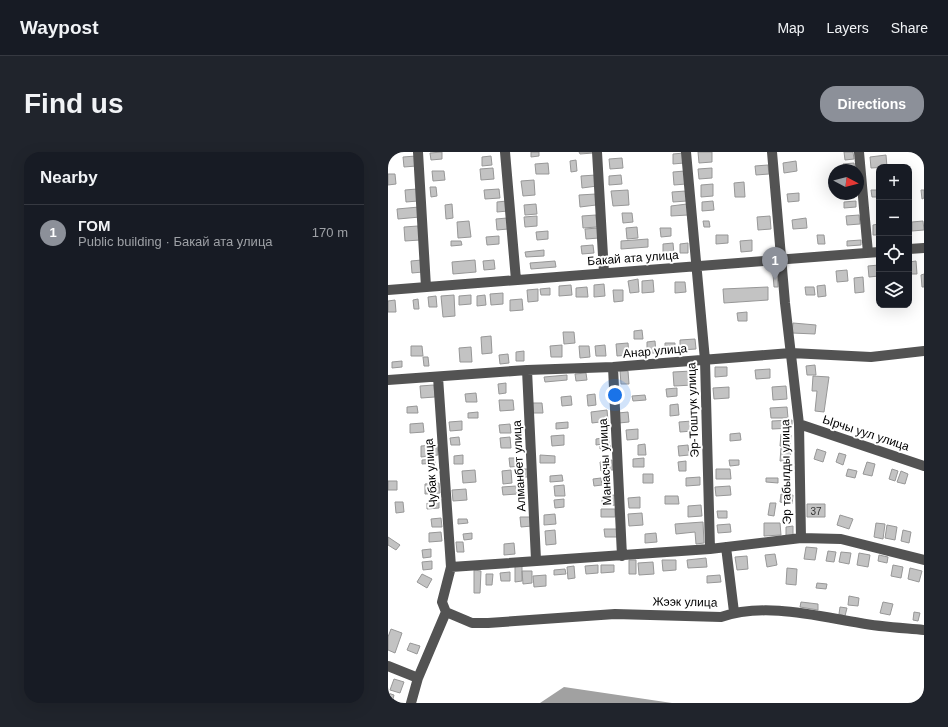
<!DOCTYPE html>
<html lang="en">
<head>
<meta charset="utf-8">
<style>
	body { margin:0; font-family:Arial,sans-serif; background:#20242c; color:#f1f3f6 }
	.controls { position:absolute; right:12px; top:12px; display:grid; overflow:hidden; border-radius:8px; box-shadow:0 4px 16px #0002 }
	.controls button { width:36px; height:36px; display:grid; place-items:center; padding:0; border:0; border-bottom:1px solid #363941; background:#171b24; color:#f1f3f6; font:20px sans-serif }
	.compass { position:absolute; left:440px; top:12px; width:36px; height:36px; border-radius:50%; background:#171b24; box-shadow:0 4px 16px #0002; rotate:97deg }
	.you { position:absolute; left:227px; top:243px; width:14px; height:14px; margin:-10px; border:3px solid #fff; border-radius:50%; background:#1a73e8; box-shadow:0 0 0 6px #1a73e833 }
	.badge { display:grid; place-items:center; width:26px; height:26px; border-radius:50%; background:#8c9099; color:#fff; font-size:13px; font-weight:700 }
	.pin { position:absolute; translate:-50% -33px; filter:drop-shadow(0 1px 2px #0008) }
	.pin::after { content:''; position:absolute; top:21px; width:14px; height:12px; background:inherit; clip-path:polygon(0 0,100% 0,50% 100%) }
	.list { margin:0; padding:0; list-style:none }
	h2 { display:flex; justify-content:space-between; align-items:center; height:52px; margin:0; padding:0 16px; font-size:17px }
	h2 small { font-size:13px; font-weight:400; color:#9ea1a6 }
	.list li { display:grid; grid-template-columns:26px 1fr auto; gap:12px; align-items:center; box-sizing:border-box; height:56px; padding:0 16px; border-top:1px solid #363941 }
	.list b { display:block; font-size:15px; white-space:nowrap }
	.list p { margin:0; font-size:13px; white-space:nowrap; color:#9ea1a6 }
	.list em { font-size:13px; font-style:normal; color:#9ea1a6 }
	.icon { flex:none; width:22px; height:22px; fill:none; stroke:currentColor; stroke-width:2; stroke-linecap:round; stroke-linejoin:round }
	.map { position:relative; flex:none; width:536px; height:551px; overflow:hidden; border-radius:16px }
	header { display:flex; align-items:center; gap:24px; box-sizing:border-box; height:56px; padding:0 20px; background:#171b24; border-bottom:1px solid #363941 }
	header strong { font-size:19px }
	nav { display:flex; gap:22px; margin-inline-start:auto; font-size:14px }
	.intro { display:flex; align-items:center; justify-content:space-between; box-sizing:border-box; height:96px; padding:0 24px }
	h1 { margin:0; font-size:28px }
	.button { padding:10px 18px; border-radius:16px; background:#8c9099; color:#fff; font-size:14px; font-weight:700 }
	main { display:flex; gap:24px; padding:0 24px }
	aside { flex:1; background:#171b24; border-radius:16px; box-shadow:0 4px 16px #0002 }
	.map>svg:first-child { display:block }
	.water { fill:#a1a1a1 }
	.building { fill:#c3c3c3; stroke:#979797 }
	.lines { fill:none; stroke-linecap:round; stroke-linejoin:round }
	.minor { stroke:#535353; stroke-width:10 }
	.labels { text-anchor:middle; stroke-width:4; stroke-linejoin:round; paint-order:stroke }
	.number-label { font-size:10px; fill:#313131 }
	.street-label { font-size:12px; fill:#000; stroke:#fff }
</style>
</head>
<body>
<header>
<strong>Waypost</strong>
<nav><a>Map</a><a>Layers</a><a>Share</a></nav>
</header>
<div class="intro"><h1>Find us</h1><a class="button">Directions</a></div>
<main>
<aside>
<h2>Nearby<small></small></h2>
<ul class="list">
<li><span class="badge">1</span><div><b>ГОМ</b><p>Public building · Бакай ата улица</p></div><em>170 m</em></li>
</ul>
</aside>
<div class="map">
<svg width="536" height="551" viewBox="0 0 536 551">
	<rect width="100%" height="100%" fill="#fff"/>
	<path class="water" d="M176,535l108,16h-132z"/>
	<path class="building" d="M54,0v7l-11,1 -1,-7z
		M143,0h8v4l-8,1z
		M191,0h14v1l-13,1z
		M310,0h14v10l-13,1z
		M456,0h9l1,7 -9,1z
		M296,1v10l-11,1v-10z
		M498,3l1,12 -16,1 -1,-11z
		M28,4v10l-12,1 -1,-10z
		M103,4l1,9 -10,1v-9z
		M234,6l1,10 -13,1 -1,-10z
		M188,8l1,11 -6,1 -1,-11z
		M408,9l1,10 -13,2 -1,-10z
		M160,11l1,11h-13l-1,-10z
		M466,11l1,7h-11l-1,-6z
		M380,13l1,9 -13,1 -1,-9z
		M105,16l1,11 -13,1 -1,-11z
		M324,16v10l-13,1 -1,-10z
		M44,19h12l1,9 -12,1z
		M297,19l1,13 -12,1 -1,-13z
		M0,22h7l1,10 -8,1z
		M208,23l1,11 -15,2 -1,-12z
		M233,23l1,9 -13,1v-9z
		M146,28l1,15 -12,1 -2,-15z
		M356,30l1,15h-10l-1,-14z
		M325,32v12l-12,1v-12z
		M42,35h6l1,9 -6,1z
		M29,37l1,12 -12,1 -1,-12z
		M111,37l1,9 -15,1 -1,-9z
		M240,38l1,15 -16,1 -2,-15z
		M483,38h8v7h-7z
		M533,38h3v8l-2,1z
		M298,39l1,10 -14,1 -1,-10z
		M411,41v8l-11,1 -1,-8z
		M208,42v11l-16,2 -1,-12z
		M119,49l1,10 -11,1v-10z
		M325,49l1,9 -12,1v-9z
		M468,49v6l-12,1v-6z
		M64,52l1,14 -7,1 -1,-14z
		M148,52l1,10 -12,1 -1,-10z
		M299,52l1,11 -17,1v-10z
		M31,55l1,10 -22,2 -1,-10z
		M234,61h10l1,9 -10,1z
		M208,63l1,12 -14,1 -1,-12z
		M471,63l1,9 -13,1 -1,-9z
		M149,64v10l-12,1 -1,-10z
		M382,64l1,13 -13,1 -1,-13z
		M119,66l1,11 -11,1 -1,-11z
		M418,66l1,10 -14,1 -1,-9z
		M81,69l2,16 -13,1 -1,-16z
		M315,69h6l1,6h-6z
		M535,69l1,9 -12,1v-9z
		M491,72v11h-6v-10z
		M30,74l2,14 -15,1 -1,-14z
		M249,75l1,11 -11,1 -1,-11z
		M210,76l1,10 -13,1 -1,-10z
		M272,76h11v8l-10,1z
		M160,79v8l-11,1 -1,-8z
		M328,83h12v8l-12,1z
		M429,83h7l1,9h-7z
		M111,84v8l-12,1 -1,-8z
		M260,87v8l-27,2v-8z
		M364,88v11l-11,1 -1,-11z
		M473,88v5l-14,1v-5z
		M63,89h10l1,4 -11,1z
		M285,91l1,11 -11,1v-11z
		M300,91v10h-8v-9z
		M205,93l1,8 -12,1 -1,-8z
		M156,98v6l-18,1 -1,-5z
		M34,108l1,12 -11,1 -1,-12z
		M87,108l1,12 -23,2 -1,-12z
		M106,108l1,9 -11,1 -1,-9z
		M167,109l1,6 -25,2 -1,-6z
		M528,109l1,13h-8v-12z
		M491,113v11l-10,1 -1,-11z
		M459,118l1,11 -11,1 -1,-11z
		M385,122h4l1,13h-4z
		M536,122v13h-2l-1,-12z
		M475,125l1,15 -9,1 -1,-15z
		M250,127l1,13 -9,1 -2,-12z
		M265,128l1,12 -12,1v-12z
		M287,130h10l1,10 -11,1z
		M216,132l1,12 -11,1v-12z
		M183,133l1,10 -13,1v-10z
		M437,133l1,11 -8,1 -1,-11z
		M199,135l1,10h-12v-9z
		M380,135v13l-44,3 -1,-14z
		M417,135h9l1,8h-9z
		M162,136v7h-9l-1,-6z
		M150,137v12l-10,1 -1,-12z
		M225,138h10v11l-9,1z
		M115,141v11l-12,1 -1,-11z
		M66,143l1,21 -12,1 -2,-21z
		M83,143v9l-12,1v-9z
		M97,143l1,10 -9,1v-10z
		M48,144l1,11h-8l-1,-10z
		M30,147l1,10h-5l-1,-9z
		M134,147l1,11 -13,1v-11z
		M7,148l1,12h-8v-11z
		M359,160v9h-9l-1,-8z
		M405,171l23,2 -1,9 -23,-1z
		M254,178l1,9h-9v-8z
		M175,180h11l1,11 -11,1z
		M103,184l1,17 -10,1 -1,-17z
		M307,187l1,10 -16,1v-10z
		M267,189l1,12h-9v-11z
		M240,191l1,12 -12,1 -1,-12z
		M277,191h10v8l-10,1z
		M174,193v12h-11l-1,-11z
		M217,193l1,11h-10l-1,-10z
		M23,194h11l1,10h-12z
		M191,194h10l1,11 -10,1z
		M83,195l1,15h-12l-1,-14z
		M136,199v10h-8v-9z
		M120,202l1,9 -9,1 -1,-9z
		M35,205h5l1,9h-5z
		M14,209v6l-10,1v-6z
		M427,213l1,10h-9l-1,-9z
		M327,215h12v9l-12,1z
		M382,217v9l-14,1 -1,-9z
		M232,219h8l1,13h-8z
		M304,219l1,14 -19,1 -1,-14z
		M198,221l1,7 -11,1 -1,-7z
		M179,223v5l-22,2 -1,-5z
		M425,224l16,1 -5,35 -9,-1 2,-20h-5z
		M118,231v10l-7,1 -1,-10z
		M46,233l1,12 -14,1 -1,-12z
		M398,234l1,13 -14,1 -1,-13z
		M341,235v11l-15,1 -1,-11z
		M289,236v8l-10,1 -1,-8z
		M88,241l1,9h-11l-1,-8z
		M207,242l1,11 -8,1 -1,-11z
		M257,243l1,5 -13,1 -1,-5z
		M183,244l1,9 -10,1 -1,-9z
		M111,248h14l1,10 -14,1z
		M144,251h10l1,10h-10z
		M290,252l1,11 -9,1v-11z
		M29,254l1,7h-11v-6z
		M399,255l1,11h-17l-1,-10z
		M219,258l1,11 -16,2 -1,-11z
		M90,260v6h-10v-5z
		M240,260l1,10 -10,1 -1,-10z
		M404,268v8l-20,1v-8z
		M74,269v9l-12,1 -1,-9z
		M304,269l1,10 -13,1 -1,-10z
		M180,270v6l-12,1v-6z
		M35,271l1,9 -14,1v-9z
		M122,272l1,9h-11l-1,-8z
		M250,277v10l-11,1 -1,-10z
		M352,281l1,7 -11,1v-7z
		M393,282l10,1 -1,12 -10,-1z
		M176,283v10l-12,1 -1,-10z
		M71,285l1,8h-9l-1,-7z
		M122,285l1,11h-10l-1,-10z
		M221,285v6l-13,2v-6z
		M257,292l1,11h-8v-10z
		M49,293l1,10 -17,2v-11z
		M222,293l1,3 -11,1v-3z
		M300,293l1,10 -10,1 -1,-10z
		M393,296l10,1 -1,12h-10z
		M429,297l9,3 -3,10 -9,-3z
		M451,301l7,2 -3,10 -7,-3z
		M75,303v9h-9v-8z
		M152,303l15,1v7h-15z
		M121,306h12v8l-11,1z
		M256,306v9h-11v-8z
		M47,307v4l-13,1v-4z
		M224,308l1,10 -12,1 -1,-9z
		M341,308h10v5l-9,1z
		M298,309v10h-7l-1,-9z
		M479,310l8,2 -3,12 -9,-2z
		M133,317h7v8h-7z
		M328,317h14l1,10h-15z
		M460,317l9,2 -2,7 -9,-2z
		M504,317l6,2 -3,10 -6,-2z
		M87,318l1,12 -13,1 -1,-12z
		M123,318l1,13 -9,1 -1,-13z
		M513,319l7,3 -3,10 -8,-2z
		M255,322h10v9h-10z
		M174,323l1,6 -13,1v-6z
		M312,325v8l-14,1v-8z
		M213,326l1,7 -8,1 -1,-7z
		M378,326h12v5l-12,-1z
		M0,329h9v9h-9z
		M51,331l1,10 -15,1v-10z
		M176,333l1,11h-10l-1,-10z
		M128,334l1,8 -14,1 -1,-8z
		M342,334l1,9 -15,1 -1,-9z
		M78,337l1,11 -14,1 -1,-11z
		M393,342l12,1 -1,9 -12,-2z
		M227,343l1,10 -14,1v-10z
		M277,344h13l1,8h-14z
		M252,345v11h-11l-1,-10z
		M176,347v8l-9,1 -1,-8z
		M7,350h8l1,10 -8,1z
		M51,350v6l-12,1v-6z
		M382,351h6l-2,13 -6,-1z
		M419,352h18v13h-18z
		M313,353l1,11 -14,1v-11z
		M213,357h14v8h-14z
		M329,359h10v7h-9z
		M254,361l1,12 -14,1 -1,-12z
		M167,362l1,10 -12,1v-10z
		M452,363l13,4 -4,10 -12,-4z
		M132,365h12v9l-11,1z
		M53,366l1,9h-10l-1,-8z
		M70,367h9l1,4 -10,1z
		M315,370l1,21 -8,1 -1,-12 -19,2 -1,-10z
		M376,371h16l1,12 -17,1z
		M488,371l9,1 -2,15 -9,-2z
		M342,372l1,8 -13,1 -1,-8z
		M499,373l10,2 -2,13 -10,-2z
		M405,374v11h-7v-10z
		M216,377h13v8h-12z
		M167,378l1,14 -10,1 -1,-14z
		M515,378l8,2 -2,11 -8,-2z
		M53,380l1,9 -13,1v-9z
		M84,381v6l-8,1 -1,-6z
		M268,381l1,9 -12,1v-9z
		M0,385l12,8 -4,5 -8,-5z
		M68,390h7l1,10h-7z
		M126,391l1,11 -11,1v-11z
		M418,395l11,1 -2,12 -11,-1z
		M43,397v8l-8,1 -1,-8z
		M440,399l8,1 -2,10 -8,-1z
		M453,400l10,1 -2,11 -10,-2z
		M471,401l11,2 -2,12 -11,-2z
		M387,402l2,11 -10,2 -2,-12z
		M491,403l9,2 -1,6 -9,-2z
		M359,404l1,13 -11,1 -2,-13z
		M318,406l1,9 -19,1 -1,-8z
		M241,408h7v14h-7z
		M274,408h14v10l-13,1z
		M44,409v8l-9,1 -1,-8z
		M265,410l1,12 -15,1 -1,-12z
		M210,413v8l-12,1 -1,-8z
		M213,413h13v7l-13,1z
		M505,413l10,2 -2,11 -10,-2z
		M127,414h7v15l-7,1z
		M186,414l1,12 -7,1 -1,-12z
		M399,416l10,1 -1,16 -10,-1z
		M522,416l12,3 -3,11 -11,-3z
		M177,417l1,5 -12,1v-5z
		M86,418l7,1 -1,22h-6z
		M134,419h10v12l-9,1z
		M122,420v9h-9l-1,-8z
		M34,422l10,5 -5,9 -10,-6z
		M98,422h7l-1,11h-6z
		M158,423v11l-12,1 -1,-11z
		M332,423l1,7 -14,1v-7z
		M429,431l10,1 -1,5 -10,-1z
		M461,444l10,2 -1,8 -10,-1z
		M413,450l17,2v6l-18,-3z
		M495,450l10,2 -3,11 -10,-2z
		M452,455l7,1 -2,8 -6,-2z
		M526,460l6,1 -2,8 -5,-1z
		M3,477l11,4 -7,20 -7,-3v-13z
		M22,491l10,3 -3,8 -10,-4z
		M6,527l10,3 -4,11 -10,-3z
		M0,541l6,2 -2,8h-4z"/>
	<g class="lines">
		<path class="minor" d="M30,0l8,135
			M117,0l11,128
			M209,0l7,121
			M298,0l19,208 5,189
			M384,0l13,151 14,121 2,114
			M471,0l9,101
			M521,97l15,-1
			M0,138l491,-38
			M225,215l9,189
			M139,218l9,190
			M0,228l139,-10 86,-3 178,-14 80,4 53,-6
			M411,272l125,42
			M338,395l8,65
			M63,415l259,-18 91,-11 40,1 83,21
			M58,460l26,11h16l127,-9 106,3c43,-15 96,-1 139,6 21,4 43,5 64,7
			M0,514l30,12
			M23,551l7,-25 28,-66 -4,-10 9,-35 -13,-190"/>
	</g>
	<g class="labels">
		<g class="number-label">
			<text x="428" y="363">37</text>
		</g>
		<g class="street-label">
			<text transform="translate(245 106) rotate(-4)" y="4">Бакай ата улица</text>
			<text transform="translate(267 199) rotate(-5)" y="4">Анар улица</text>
			<text transform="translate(305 258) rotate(-92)" y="4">Эр-Тоштук улица</text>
			<text transform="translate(478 281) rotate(18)" y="4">Ырчы уул улица</text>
			<text transform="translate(217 310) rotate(-93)" y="4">Манасчы улица</text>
			<text transform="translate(131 314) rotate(-93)" y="4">Алманбет улица</text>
			<text transform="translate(398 320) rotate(-91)" y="4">Эр табылды улица</text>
			<text transform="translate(43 321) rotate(-94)" y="4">Чубак улица</text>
			<text transform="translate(297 450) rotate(1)" y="4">Жээк улица</text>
		</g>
	</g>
</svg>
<div class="controls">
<button>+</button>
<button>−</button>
<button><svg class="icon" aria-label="locate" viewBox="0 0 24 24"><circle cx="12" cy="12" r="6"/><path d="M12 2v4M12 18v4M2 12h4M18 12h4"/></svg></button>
<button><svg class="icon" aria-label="layers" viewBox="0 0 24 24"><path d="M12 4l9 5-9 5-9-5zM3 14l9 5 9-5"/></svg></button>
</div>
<svg class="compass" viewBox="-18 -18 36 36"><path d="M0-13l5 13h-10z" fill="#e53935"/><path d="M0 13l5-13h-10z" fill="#9ea1a6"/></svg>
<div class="you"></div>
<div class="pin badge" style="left:387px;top:128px">1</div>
</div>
</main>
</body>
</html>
